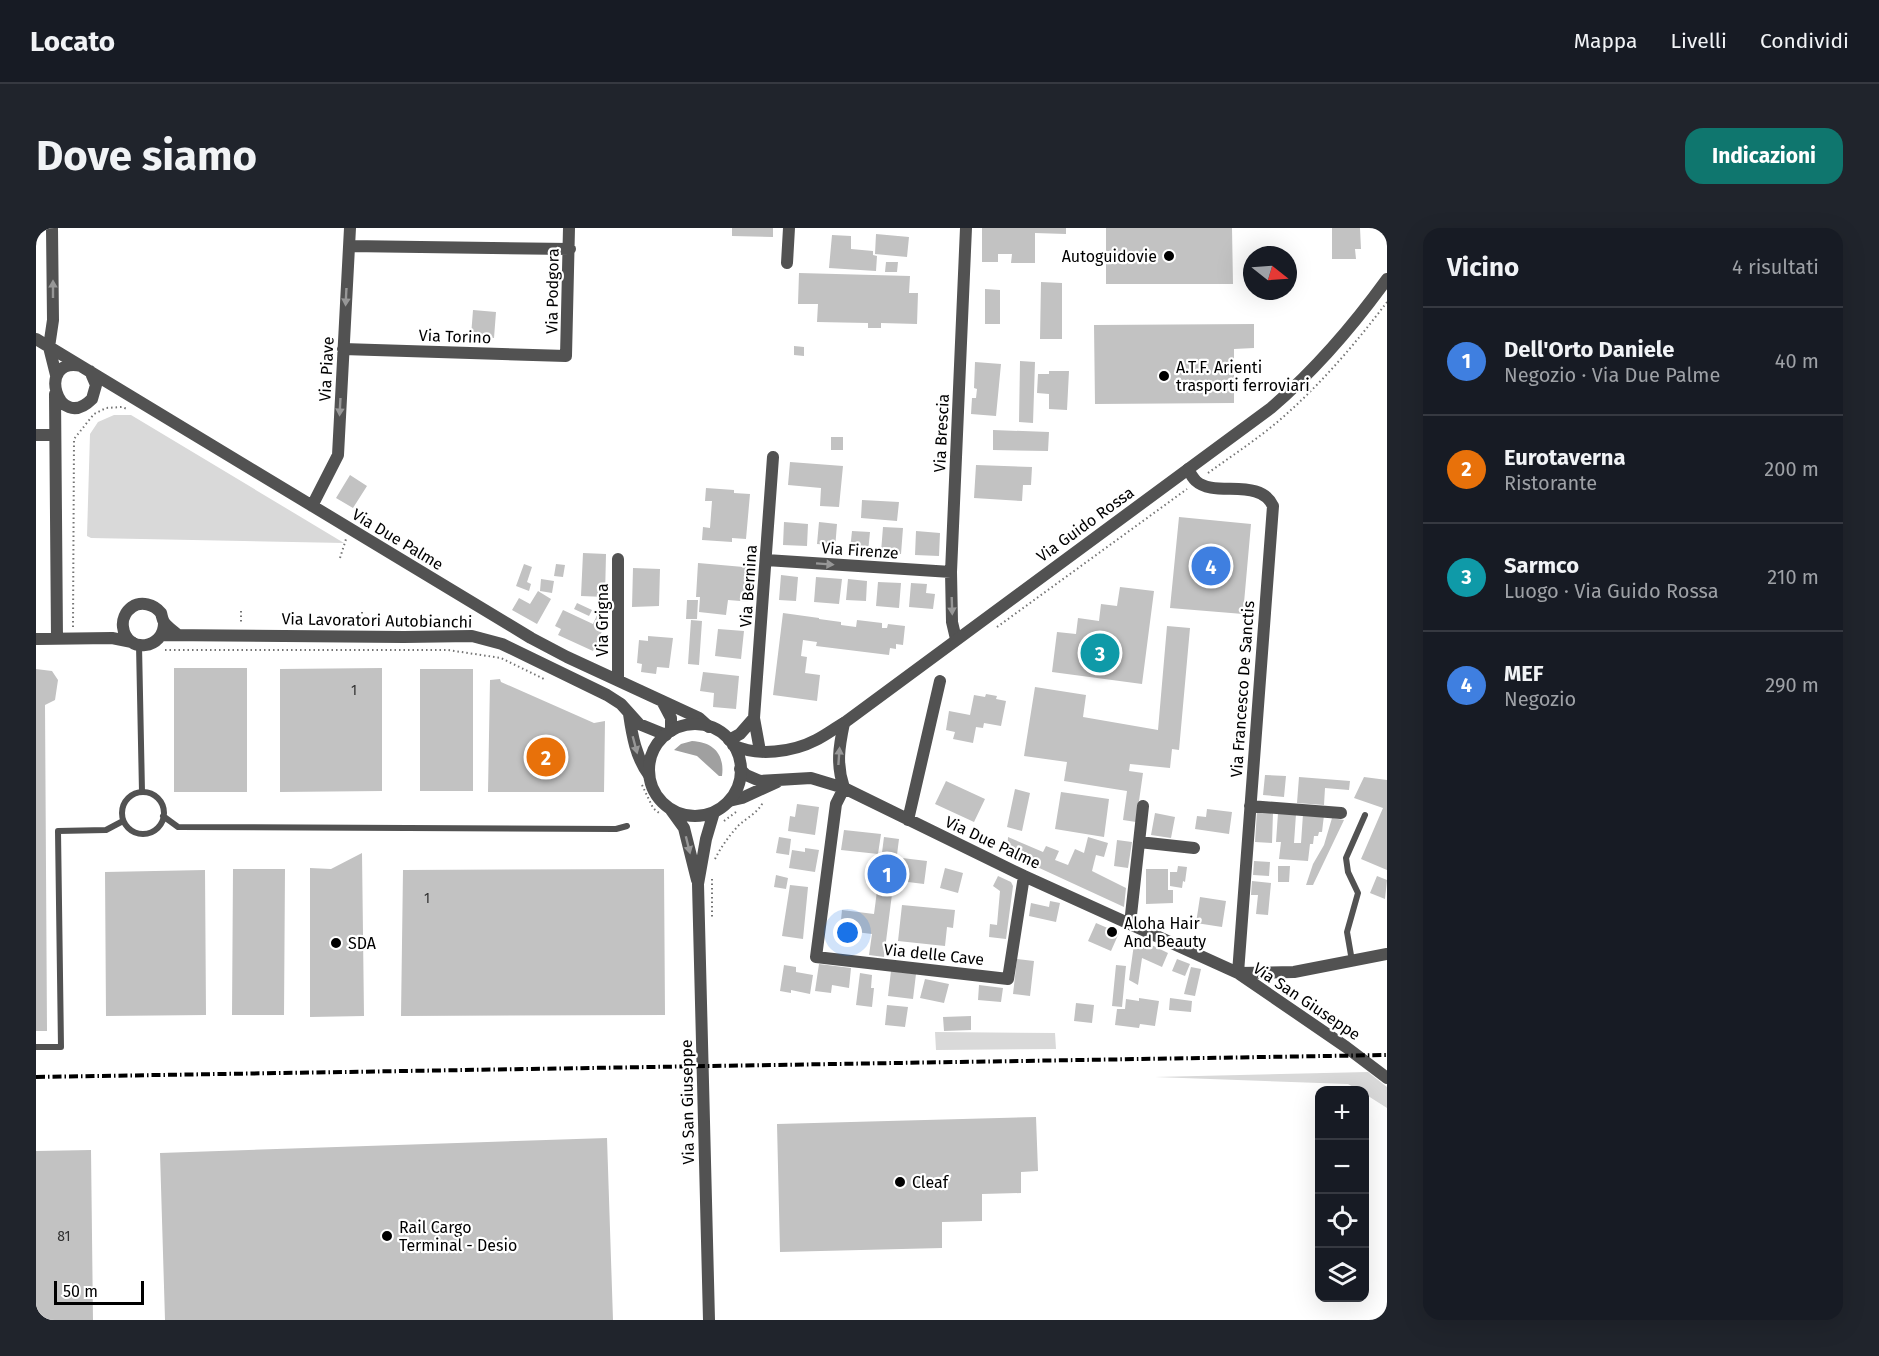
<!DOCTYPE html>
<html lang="it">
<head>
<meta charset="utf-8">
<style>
	body { margin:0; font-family:"Fira Sans",sans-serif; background:#20242c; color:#f1f3f6 }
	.controls { position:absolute; right:18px; bottom:18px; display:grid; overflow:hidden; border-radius:12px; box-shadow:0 6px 24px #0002 }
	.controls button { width:54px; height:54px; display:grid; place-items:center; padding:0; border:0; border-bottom:2px solid #363941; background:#171b24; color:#f1f3f6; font:30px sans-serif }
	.compass { position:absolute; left:1207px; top:18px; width:54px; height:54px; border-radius:50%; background:#171b24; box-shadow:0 6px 24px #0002; rotate:107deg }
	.scale { position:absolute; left:18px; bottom:15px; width:90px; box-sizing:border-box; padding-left:6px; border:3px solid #000; border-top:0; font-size:16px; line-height:21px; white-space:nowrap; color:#000; -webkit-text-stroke:4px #fff; paint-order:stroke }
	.you { position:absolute; left:812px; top:705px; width:21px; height:21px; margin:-15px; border:4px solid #fff; border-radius:50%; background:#1a73e8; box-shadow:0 0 0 9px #1a73e833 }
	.badge { display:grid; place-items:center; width:39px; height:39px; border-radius:50%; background:#0f766e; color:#fff; font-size:20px; font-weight:700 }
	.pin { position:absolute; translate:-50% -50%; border:3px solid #fff; box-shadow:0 2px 6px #0006 }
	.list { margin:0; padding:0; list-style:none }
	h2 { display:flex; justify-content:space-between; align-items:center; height:78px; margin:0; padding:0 24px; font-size:26px }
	h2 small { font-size:20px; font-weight:400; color:#9ea1a6 }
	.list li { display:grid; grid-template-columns:39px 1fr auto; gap:18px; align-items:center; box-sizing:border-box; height:108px; padding:0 24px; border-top:2px solid #363941 }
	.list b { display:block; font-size:22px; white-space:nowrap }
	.list p { margin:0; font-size:20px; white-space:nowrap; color:#9ea1a6 }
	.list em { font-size:20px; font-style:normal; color:#9ea1a6 }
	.icon { flex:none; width:33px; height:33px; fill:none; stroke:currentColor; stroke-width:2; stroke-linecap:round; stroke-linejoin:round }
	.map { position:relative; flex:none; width:1351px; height:1092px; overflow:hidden; border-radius:18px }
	header { display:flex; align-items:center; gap:36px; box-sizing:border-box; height:84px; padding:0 30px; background:#171b24; border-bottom:2px solid #363941 }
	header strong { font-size:28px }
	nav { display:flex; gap:33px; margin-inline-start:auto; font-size:21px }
	.intro { display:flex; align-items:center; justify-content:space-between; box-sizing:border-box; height:144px; padding:0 36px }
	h1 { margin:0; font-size:42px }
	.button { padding:15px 27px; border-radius:18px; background:#0f766e; color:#fff; font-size:21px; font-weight:700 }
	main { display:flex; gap:36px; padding:0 36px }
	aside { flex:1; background:#171b24; border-radius:18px; box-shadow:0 6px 24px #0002 }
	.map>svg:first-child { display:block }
	.green { fill:#d9d9d9 }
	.water { fill:#a0a0a0 }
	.building { fill:#c2c2c2 }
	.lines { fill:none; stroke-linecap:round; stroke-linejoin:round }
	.path { stroke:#747474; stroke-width:2; stroke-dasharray:1.5 3; stroke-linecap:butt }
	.service { stroke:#525252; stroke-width:6 }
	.minor { stroke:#525252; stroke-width:12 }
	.tertiary { stroke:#525252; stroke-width:12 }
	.rail { stroke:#000; stroke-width:4; stroke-dasharray:9 3 1.5 3; stroke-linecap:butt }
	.oneway { fill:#979797 }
	.poi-dot { fill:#000; stroke:#fff; stroke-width:2 }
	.labels { text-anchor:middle; stroke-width:4.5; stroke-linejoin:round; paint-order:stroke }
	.number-label { font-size:14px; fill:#303030 }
	.poi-label { font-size:16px; fill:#000; stroke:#fff; text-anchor:start }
	.street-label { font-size:16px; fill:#000; stroke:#fff }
</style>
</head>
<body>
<header>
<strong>Locato</strong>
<nav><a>Mappa</a><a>Livelli</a><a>Condividi</a></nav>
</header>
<div class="intro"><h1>Dove siamo</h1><a class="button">Indicazioni</a></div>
<main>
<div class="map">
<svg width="1351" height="1092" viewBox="0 0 1351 1092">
	<rect width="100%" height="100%" fill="#fff"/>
	<path class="green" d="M78,187h17l213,128 -253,-5 -4,-2 3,-102 8,-12z
		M899,804l120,1 1,16 -120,1z
		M1332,844l19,15v21l-22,-14 -1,-4h-5l-11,-6 -193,-7z"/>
	<path class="water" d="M656,513c21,1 33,13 30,35h-3l-22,-20 -23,-6 7,-6z"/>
	<path class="building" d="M696,0h41v9l-41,-1z
		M946,0h84v6l-31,-1v30h-24l1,-9h-14v8h-16z
		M1070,0h126l1,56h-127z
		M1296,0h28l1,21h-6l1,10h-24z
		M840,6l33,3 -2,20 -32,-3z
		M796,7l19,1v13l22,2v4l4,1 -1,15 -47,-3z
		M850,34h12l-1,10h-12z
		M763,45l111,3 -1,17h9l-1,31 -36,-1v5h-13v-5l-51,-1 1,-18h-20z
		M1005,54l21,1v56h-22z
		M949,61l15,1v34h-15z
		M437,82l23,2 -2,26 -23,-2z
		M1218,96v24l-20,1v54l-139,1 -1,-79z
		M758,118l10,1v9l-10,-1z
		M984,133l15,1 -2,61 -14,-1z
		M939,134l26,2 -5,52 -25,-2 1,-16h4l1,-9 -3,-1z
		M1013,143h20l-2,39 -18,-1v-15l-12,-1 1,-19h11z
		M957,202l56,2 -1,19 -55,-1z
		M795,209h12v13h-12z
		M754,234l53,4 -4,41 -19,-1 1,-18 -33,-3z
		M940,237l56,2 -1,18h-8l-1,16 -48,-3z
		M314,247l17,11 -14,22 -17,-10z
		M670,260l28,2v3l16,1 -4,45 -14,-1v4l-30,-2 1,-13 7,1 2,-27h-7z
		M826,272l37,2 -2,19 -36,-3z
		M1143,289l72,7 -8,90 -73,-6z
		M748,294l24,2 -1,22 -24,-1z
		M783,294l18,2 -2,25 -6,-1v-3l-12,-1z
		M847,299l20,1 -2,26 -20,-2z
		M816,303l18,1 -2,20 -18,-2z
		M880,303l24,2 -1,23 -24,-1z
		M547,325l23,1 -1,43 -24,-1z
		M662,335l57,5 -3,34 -24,-2 -2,15 -27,-3 1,-15h-4z
		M488,336l8,3 -5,15 4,2 -2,7 -13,-5z
		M520,336l9,1 -2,12 -9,-1z
		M597,340l27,1 -1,37 -27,1z
		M745,347l17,2 -2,24 -17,-1z
		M780,349l26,2 -3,25 -25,-2z
		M505,351l13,2 -2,12 -12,-2z
		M812,351l19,2 -1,20 -20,-1z
		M842,354l23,1 -2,25 -23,-2z
		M875,355l16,1 -1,9 9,1 -2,15 -24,-2z
		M1084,359l34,4 -12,93 -90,-12 5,-40 19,2 2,-16 21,3 2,-17 16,2z
		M502,363l13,8 -14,25 -25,-14 7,-12 11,6z
		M651,372h11l-1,19h-11z
		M541,375l15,7 -3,6 -15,-7z
		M527,382l30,14 5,-11 10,5 -15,33 -35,-16 3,-6 -6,-3z
		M747,385l36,5v1l22,3v3l15,2 1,-7 25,3v5h5l1,-4 17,2 -2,19 -7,-1v5l-6,-1 -1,7 -73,-9 1,-4 -14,-2 -2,16 6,1 -2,16 15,2 -3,26 -44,-6z
		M655,392l11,1 -3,44 -11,-1z
		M1131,398l23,2 -11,122 -7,-1 -2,19 -40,-4 -1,7 14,2 -7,49 -13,-2 4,-29 -63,-10 3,-19 -43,-6 11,-69 51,8 -3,22 75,13z
		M682,401l26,2 -3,28 -26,-3z
		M612,408l25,2 -4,30 -12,-1 -1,7 -15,-2 1,-8 -5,-1 2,-23 9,1z
		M138,440h73v124h-73z
		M346,440v123l-102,1v-123z
		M0,441l16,2 6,9 -3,20 -10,5 2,326h-11z
		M384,441h53v122h-53z
		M667,444l36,4 -3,33 -23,-2 1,-14 -14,-2z
		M464,451l1,3 93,41 11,-2 -1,71h-116l2,-112z
		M950,466l11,2 -1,3 10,2 -5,25 -17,-3 -1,5 -7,-1 -3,16 -20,-4 2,-7 -9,-2 3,-19 21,4 4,-20 11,2z
		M1229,547l21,1 -2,21 -21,-2z
		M1263,549l51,4 -1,9 -24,-2 -1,17 -27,-2z
		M1328,549l23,3v90l-26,-11 22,-51 -29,-10z
		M910,553l39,18 -11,23 -39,-18z
		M979,561l15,4 -8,38 -15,-4z
		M1025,564l48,7 -5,38 -49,-8z
		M761,576l22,3 -4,28 -27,-4 2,-15 5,1z
		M1171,581l25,3 -3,22 -34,-5 2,-13 9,1z
		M1221,583l16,1 -1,31 -17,-1z
		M1119,585l20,4 -4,21 -20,-3z
		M1242,585l18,1 -2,29h7l2,-29 21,1 -2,17h-3l-1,4h-4l-1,8h-3l-2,17 -29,-2 2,-17h-5z
		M1296,590l12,2 -31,65h-7l7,-21 11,-19z
		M808,602l37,4 -3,20 -37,-4z
		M743,609l12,2 -2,16 -13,-2z
		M848,609l15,2 -15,118 -15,-2 3,-21 -32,-4 2,-20 32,4z
		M972,609l35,15 3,-6 13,5 -4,9 13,5 7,-16 9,4 4,-16 20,6 -4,14 -8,-2 -4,16 34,17 -2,19 -117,-54z
		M1081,612l15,2 -4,26 -14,-2z
		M769,620l14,2 -4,22 -26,-4 3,-18 13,2z
		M326,625l2,163 -54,1v-149l21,1z
		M866,630l25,3 -3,23 -24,-3z
		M1218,633l16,1 -1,14 -16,-1z
		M1142,638l9,1 -2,15 -2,-1 -1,7 -12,-2v-14h7z
		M1242,638h12l-1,16h-11z
		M909,640l18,5 -5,20 -18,-5z
		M197,641h52l-1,146h-52z
		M628,641l1,146 -264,1 2,-146z
		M1110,641h22v21h5v13l-27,1z
		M169,642l1,145 -100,1 -1,-144z
		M740,647l12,3 -2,11 -12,-2z
		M962,648l13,6 2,4 -7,53 -17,-2 1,-13 7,1 3,-34 -7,-5z
		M1341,648l10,4 -2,19 -15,-6z
		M1216,653l19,2 -3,32 -12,-1 2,-19h-7z
		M754,657l18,2 -5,52 -21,-3z
		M1164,669l26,4 -4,26 -26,-4z
		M1014,673l10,2 -4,19 -27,-6 2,-13 18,4z
		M866,677l53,5 -2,18 -6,-1 -2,19 -47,-5z
		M1060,695l23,10 -8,18 -23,-10z
		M1099,709l33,16 -6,14 -20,-9 -4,27 -9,-5z
		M981,731l17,2 -4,35 -17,-2z
		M1141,731l13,5 -5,12 -13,-5z
		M783,736l32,4 -2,20 -17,-3 -1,8 -16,-2z
		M748,737l12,2v5l17,3 -3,19 -19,-4v3l-11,-2z
		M1080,737l10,1 -4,41 -10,-1z
		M1155,739l10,2 -6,27 -11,-2z
		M855,743l25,3 -3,25 -25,-3z
		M824,745l12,2 -1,13h3l-2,19 -16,-2z
		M889,751l24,5 -5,19 -24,-5z
		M943,757l24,3 -2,14 -23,-2z
		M1103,770l20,3 -4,25 -15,-2 -1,4 -24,-3 2,-16h8l1,-10 13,2z
		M1134,770l22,3 -1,11 -22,-2z
		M1040,775l18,2 -2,18 -18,-2z
		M851,777l21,2 -3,20 -20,-2z
		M935,788v14l-27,1 -1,-14z
		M1000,889l2,54 -17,1v21l-39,1v27l-40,1v26l-162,4 -3,-128z
		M571,910l6,182h-448l-5,-167z
		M55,922l2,170h-57v-169z"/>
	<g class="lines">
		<path class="path" d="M1172,245c25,-18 51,-35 74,-55 39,-34 74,-75 105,-116
			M304,330l6,-19
			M205,383v12
			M326,384v12
			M37,399l1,-188 20,-25 12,-6 16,-1 5,2
			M961,399l190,-138
			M129,422h283l53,8 45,22
			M606,557l11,23 6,5
			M688,593l12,-9
			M679,631c6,-12 14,-23 23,-33 8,-8 20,-13 25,-24
			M676,651v39"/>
		<path class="service" d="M103,417l3,147
			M86 585a21 21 0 1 1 42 0a21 21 0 1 1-42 0Z
			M127,588l15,11 438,2 11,-3
			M1316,733l-5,-29 11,-39 -10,-21 -2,-14 19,-43
			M0,819h25l-3,-216 48,-1 17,-9"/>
		<path class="minor" d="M16,0l1,92 -4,27 7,28
			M313,18l221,3
			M751,35l2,-35
			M0,111l495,299 36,19 132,61 10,9
			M307,121l223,7 3,-128
			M45,138c-45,-10 -24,68 11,33l4,-14 -6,-14
			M19,166l2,245
			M0,207h19
			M1152,241c2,4 5,9 8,12 18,17 64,-4 77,25l-35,467
			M276,278l26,-51 12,-227
			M582,331v121
			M730,332l185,12
			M128,394c1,28 -38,32 -41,5 -1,-7 2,-15 9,-20 9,-6 22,-3 29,6 1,3 1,6 3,9 3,5 10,9 14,13
			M125,407l243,2 68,-1 30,8 105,51 14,9 18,20 27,11
			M0,411l76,-1 20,4
			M920,411l-4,-17 -1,-50 15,-344
			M626,473l9,17v13
			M593,486c3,21 7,44 20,61
			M808,495c-5,24 -8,41 0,65l-8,16 -20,153 192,22 16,-103
			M693,512l11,-6 14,-16
			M724,523l-6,-33 19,-261
			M704,541l6,6 14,6 51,-3 33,10 180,88 214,97 108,74 41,31
			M693,573l13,-3 35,-16
			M1214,578l91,7
			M872,592l32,-139
			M1103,614l55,6
			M1094,696l13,-118
			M1202,745l56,-1 93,-18"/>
		<path class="tertiary" d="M613 542a46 46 0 1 1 92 0a46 46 0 1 1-92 0Z
			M697,517c24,12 60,7 83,-5 10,-5 19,-12 28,-17l427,-315c44,-38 82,-82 116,-129
			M635,582l13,18 13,52
			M673,1092l-11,-436 8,-45 8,-27"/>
		<path class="rail" d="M0,849l1351,-22"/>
	</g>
	<defs><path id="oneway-solid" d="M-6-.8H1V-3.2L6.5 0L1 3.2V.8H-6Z" transform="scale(1.5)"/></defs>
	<g class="oneway">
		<use href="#oneway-solid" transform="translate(17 61) rotate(-90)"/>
		<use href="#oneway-solid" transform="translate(310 69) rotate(93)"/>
		<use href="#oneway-solid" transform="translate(304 179) rotate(93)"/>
		<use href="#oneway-solid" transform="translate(789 336) rotate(4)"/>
		<use href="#oneway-solid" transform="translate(916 378) rotate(88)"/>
		<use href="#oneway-solid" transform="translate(599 517) rotate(75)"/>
		<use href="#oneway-solid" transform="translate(803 528) rotate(-86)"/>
		<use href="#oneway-solid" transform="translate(652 617) rotate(76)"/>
	</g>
	<g class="poi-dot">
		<circle cx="1133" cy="28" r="6"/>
		<circle cx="1128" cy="148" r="6"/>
		<circle cx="1076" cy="704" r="6"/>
		<circle cx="300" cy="715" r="6"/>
		<circle cx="864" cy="954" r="6"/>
		<circle cx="351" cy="1008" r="6"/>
	</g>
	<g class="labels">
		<g class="number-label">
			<text x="318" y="467">1</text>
			<text x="391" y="675">1</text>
			<text x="28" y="1013">81</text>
		</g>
		<g class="poi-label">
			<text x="1121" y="34" text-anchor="end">Autoguidovie</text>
			<text x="1140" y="145">A.T.F. Arienti<tspan x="1140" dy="18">trasporti ferroviari</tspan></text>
			<text x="1088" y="701">Aloha Hair<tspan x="1088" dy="18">And Beauty</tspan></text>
			<text x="312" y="721">SDA</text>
			<text x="876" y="960">Cleaf</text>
			<text x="363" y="1005">Rail Cargo<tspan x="363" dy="18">Terminal - Desio</tspan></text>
		</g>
		<g class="street-label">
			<text transform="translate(516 63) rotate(-89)" y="6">Via Podgora</text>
			<text transform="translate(419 108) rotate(2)" y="6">Via Torino</text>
			<text transform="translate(290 141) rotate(-87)" y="6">Via Piave</text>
			<text transform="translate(905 205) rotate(-87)" y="6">Via Brescia</text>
			<text transform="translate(1049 296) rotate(-36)" y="6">Via Guido Rossa</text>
			<text transform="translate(362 311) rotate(31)" y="6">Via Due Palme</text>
			<text transform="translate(824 322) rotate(4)" y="6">Via Firenze</text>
			<text transform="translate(712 358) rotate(-86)" y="6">Via Bernina</text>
			<text transform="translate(341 392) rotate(1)" y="6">Via Lavoratori Autobianchi</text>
			<text transform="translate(566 392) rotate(-90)" y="6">Via Grigna</text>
			<text transform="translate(1206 461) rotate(-86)" y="6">Via Francesco De Sanctis</text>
			<text transform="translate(957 614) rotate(25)" y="6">Via Due Palme</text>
			<text transform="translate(898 726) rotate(6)" y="6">Via delle Cave</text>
			<text transform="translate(1271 773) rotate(34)" y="6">Via San Giuseppe</text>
			<text transform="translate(651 874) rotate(-91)" y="6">Via San Giuseppe</text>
		</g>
	</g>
</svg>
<div class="controls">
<button>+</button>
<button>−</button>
<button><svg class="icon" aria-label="locate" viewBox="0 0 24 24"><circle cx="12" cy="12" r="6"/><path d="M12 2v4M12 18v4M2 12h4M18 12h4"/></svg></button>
<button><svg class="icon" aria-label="layers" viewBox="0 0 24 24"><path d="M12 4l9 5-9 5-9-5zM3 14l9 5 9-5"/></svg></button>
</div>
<svg class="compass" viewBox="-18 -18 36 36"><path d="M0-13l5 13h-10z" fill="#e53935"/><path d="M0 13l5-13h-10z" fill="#9ea1a6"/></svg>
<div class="scale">50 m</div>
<div class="you"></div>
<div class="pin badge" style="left:851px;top:646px;background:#3f7fe0">1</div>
<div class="pin badge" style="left:510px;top:529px;background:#e8710a">2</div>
<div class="pin badge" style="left:1064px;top:425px;background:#0f9aa8">3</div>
<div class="pin badge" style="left:1175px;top:338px;background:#3f7fe0">4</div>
</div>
<aside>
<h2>Vicino<small>4 risultati</small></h2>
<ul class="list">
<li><span class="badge" style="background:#3f7fe0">1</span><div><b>Dell'Orto Daniele</b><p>Negozio · Via Due Palme</p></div><em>40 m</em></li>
<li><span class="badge" style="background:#e8710a">2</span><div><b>Eurotaverna</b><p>Ristorante</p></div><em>200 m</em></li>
<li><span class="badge" style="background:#0f9aa8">3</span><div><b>Sarmco</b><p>Luogo · Via Guido Rossa</p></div><em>210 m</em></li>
<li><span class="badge" style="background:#3f7fe0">4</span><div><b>MEF</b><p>Negozio</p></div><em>290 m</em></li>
</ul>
</aside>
</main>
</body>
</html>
